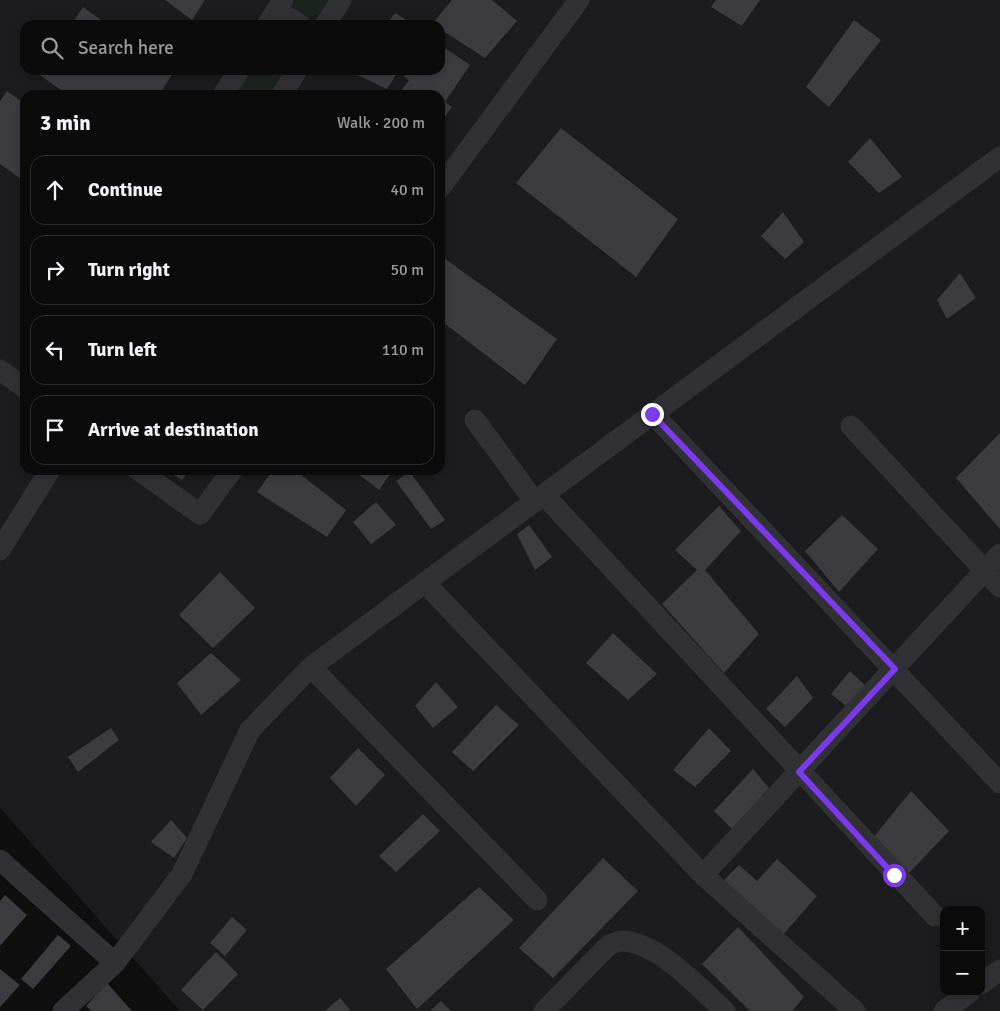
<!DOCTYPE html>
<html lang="en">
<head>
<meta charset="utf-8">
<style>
	body { margin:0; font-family:Signika,sans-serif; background:#141415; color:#f1f3f6 }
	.controls { position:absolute; right:15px; bottom:15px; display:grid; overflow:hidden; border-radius:10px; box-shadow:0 2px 8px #0003 }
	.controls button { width:45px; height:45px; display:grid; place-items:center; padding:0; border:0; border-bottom:1px solid #2b2b2d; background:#0b0b0c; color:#f1f3f6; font:25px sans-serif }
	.stop { position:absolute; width:15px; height:15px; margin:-11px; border:4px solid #7c3aed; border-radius:50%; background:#fff }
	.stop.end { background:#7c3aed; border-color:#fff; box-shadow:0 1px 5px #0008 }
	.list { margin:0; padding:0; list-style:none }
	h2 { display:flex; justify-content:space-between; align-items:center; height:65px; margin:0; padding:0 20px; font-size:21px }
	h2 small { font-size:16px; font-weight:400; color:#9a9b9d }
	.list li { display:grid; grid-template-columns:32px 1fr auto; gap:15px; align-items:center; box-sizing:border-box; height:70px; margin:0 10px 10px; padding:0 10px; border:1px solid #2b2b2d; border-radius:15px }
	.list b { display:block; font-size:19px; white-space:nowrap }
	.list em { font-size:16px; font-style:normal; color:#9a9b9d }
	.icon { flex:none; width:28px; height:28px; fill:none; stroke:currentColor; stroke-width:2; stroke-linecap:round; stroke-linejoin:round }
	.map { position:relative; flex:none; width:1000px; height:1011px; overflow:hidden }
	.search { position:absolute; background:#0b0b0c; box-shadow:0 2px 8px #0003; left:20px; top:20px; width:425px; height:55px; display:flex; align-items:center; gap:12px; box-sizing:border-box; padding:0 18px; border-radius:15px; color:#9a9b9d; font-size:19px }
	.panel { position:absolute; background:#0b0b0c; box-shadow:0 2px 8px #0003; left:20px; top:90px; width:425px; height:385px; border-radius:15px }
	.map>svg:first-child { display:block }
	.built { fill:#1c1b1d; fill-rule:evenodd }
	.green { fill:#1c231e }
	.building { fill:#3c3c40 }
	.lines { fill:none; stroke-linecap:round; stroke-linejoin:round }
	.street { stroke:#313135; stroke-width:21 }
	.route { stroke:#7c3aed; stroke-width:6 }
</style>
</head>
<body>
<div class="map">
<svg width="1000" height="1011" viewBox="0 0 1000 1011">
	<rect width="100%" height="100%" fill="#0f0f10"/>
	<path class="built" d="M0,0h1000v1011h-820l-180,-203zM25,25h415v45h-415zM25,95h415v375h-415zM944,910h37v82h-37z"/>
	<path class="green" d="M293,0h36l-10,14 -13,4 -11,-8z
		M246,70h39l-16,25h-38z"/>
	<path class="building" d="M165,0h40l-13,20z
		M452,0h40l25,21 -32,37 -45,-29v-4l-8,-1z
		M716,0h44l-18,26 -31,-19z
		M83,7l25,18h-37z
		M395,13l19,12h-28z
		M854,20l27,20 -52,67 -23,-20z
		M440,45l30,20 -25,37 7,5 -12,16v-28h-42l11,-15 -5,-3 4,-7h32z
		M43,70h130l1,1 -15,24h-91l-28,-20z
		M347,70h52l-12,19z
		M7,91l18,13v78l-25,-18v-63z
		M561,128l117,91 -42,58 -120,-94z
		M870,138l32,39 -23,16 -31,-31z
		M783,212l21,30 -19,17 -24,-23z
		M441,256l116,83 -32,46 -85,-65z
		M960,273l16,25 -29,21 -10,-19z
		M1000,433v96l-44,-51z
		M166,470h23l-7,10z
		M273,470h22l51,40 -19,27 -70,-45z
		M353,470h40l-14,20z
		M410,472l35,48 -14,9 -35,-48z
		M376,502l20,23 -25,19 -18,-22z
		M719,506l22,25 -36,39 54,64 -35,39 -62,-69 35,-34 -22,-20z
		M842,515l36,34 -39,43 -34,-41z
		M529,525l23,32 -17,13 -18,-36z
		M220,572l35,36 -42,40 -34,-33z
		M613,633l44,41 -29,26 -42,-37z
		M211,653l30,27 -40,35 -24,-32z
		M850,671l19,18 -19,20 -19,-15z
		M797,676l16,22 -28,29 -19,-18z
		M436,682l22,25 -25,21 -18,-22z
		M496,705l23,20 -46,46 -21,-19z
		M111,728l8,12 -41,32 -10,-15z
		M709,728l22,23 -36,36 -22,-17z
		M358,748l27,27 -29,31 -26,-28z
		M753,769l16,19 -37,41 -18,-18z
		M911,791l38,40 -41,43 -36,-35z
		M423,814l17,17 -44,41 -17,-16z
		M171,820l16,18 -13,20 -23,-16z
		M603,858l35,33 -85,87 -34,-30z
		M777,859l40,37 -36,41 -57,-57 15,-15 18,16z
		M479,887l35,33 -97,89 -31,-40z
		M5,895l22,20 -27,31v-45z
		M232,917l15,13 -22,26 -15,-13z
		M738,927l66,70 -12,14h-42l-48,-47z
		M58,935l13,11 -38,43 -12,-10z
		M216,952l22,22 -35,36 -22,-20z
		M0,969l20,16 -20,22z
		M107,983l25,28h-41l-5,-5z
		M340,998l11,13h-26z
		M441,1001l10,10h-21z"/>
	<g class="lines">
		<path class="street" d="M276,10l24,15
			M267,25l16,-25
			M325,25l16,-25
			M223,95l16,-25
			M282,95l15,-25
			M440,188l139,-188
			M0,370l25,18
			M653,414l347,369
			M475,420l60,82
			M851,426l149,161
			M138,470l62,44 32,-44
			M544,495l391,421
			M0,550l50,-80
			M426,584l277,291 152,136
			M311,667l226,233
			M0,860l115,103
			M703,875l297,-321
			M981,984l19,-14
			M63,1011l52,-48 67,-89 68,-144 61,-63 689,-510
			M544,1011l64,-65c4,-2 10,-5 14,-5 36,1 77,47 103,70
			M944,1011l26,-19"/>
	</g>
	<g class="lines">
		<path class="route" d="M652,414l243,255 -96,103 95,103"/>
	</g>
</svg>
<div class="controls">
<button>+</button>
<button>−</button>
</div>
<div class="stop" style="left:894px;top:875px"></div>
<div class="stop end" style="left:652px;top:414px"></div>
<div class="search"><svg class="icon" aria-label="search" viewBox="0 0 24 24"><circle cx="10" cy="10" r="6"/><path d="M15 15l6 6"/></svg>Search here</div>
<section class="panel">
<h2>3 min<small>Walk · 200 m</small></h2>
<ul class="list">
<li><svg class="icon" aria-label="ahead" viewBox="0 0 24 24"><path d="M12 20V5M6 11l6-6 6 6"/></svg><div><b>Continue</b></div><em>40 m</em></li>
<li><svg class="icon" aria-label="right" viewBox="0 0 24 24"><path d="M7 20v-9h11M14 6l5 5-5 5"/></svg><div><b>Turn right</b></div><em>50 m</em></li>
<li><svg class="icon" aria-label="left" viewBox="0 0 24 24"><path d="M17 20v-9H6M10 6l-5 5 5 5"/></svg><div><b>Turn left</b></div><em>110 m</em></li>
<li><svg class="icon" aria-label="arrive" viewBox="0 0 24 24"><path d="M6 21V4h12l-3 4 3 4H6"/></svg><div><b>Arrive at destination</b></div></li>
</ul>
</section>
</div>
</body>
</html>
